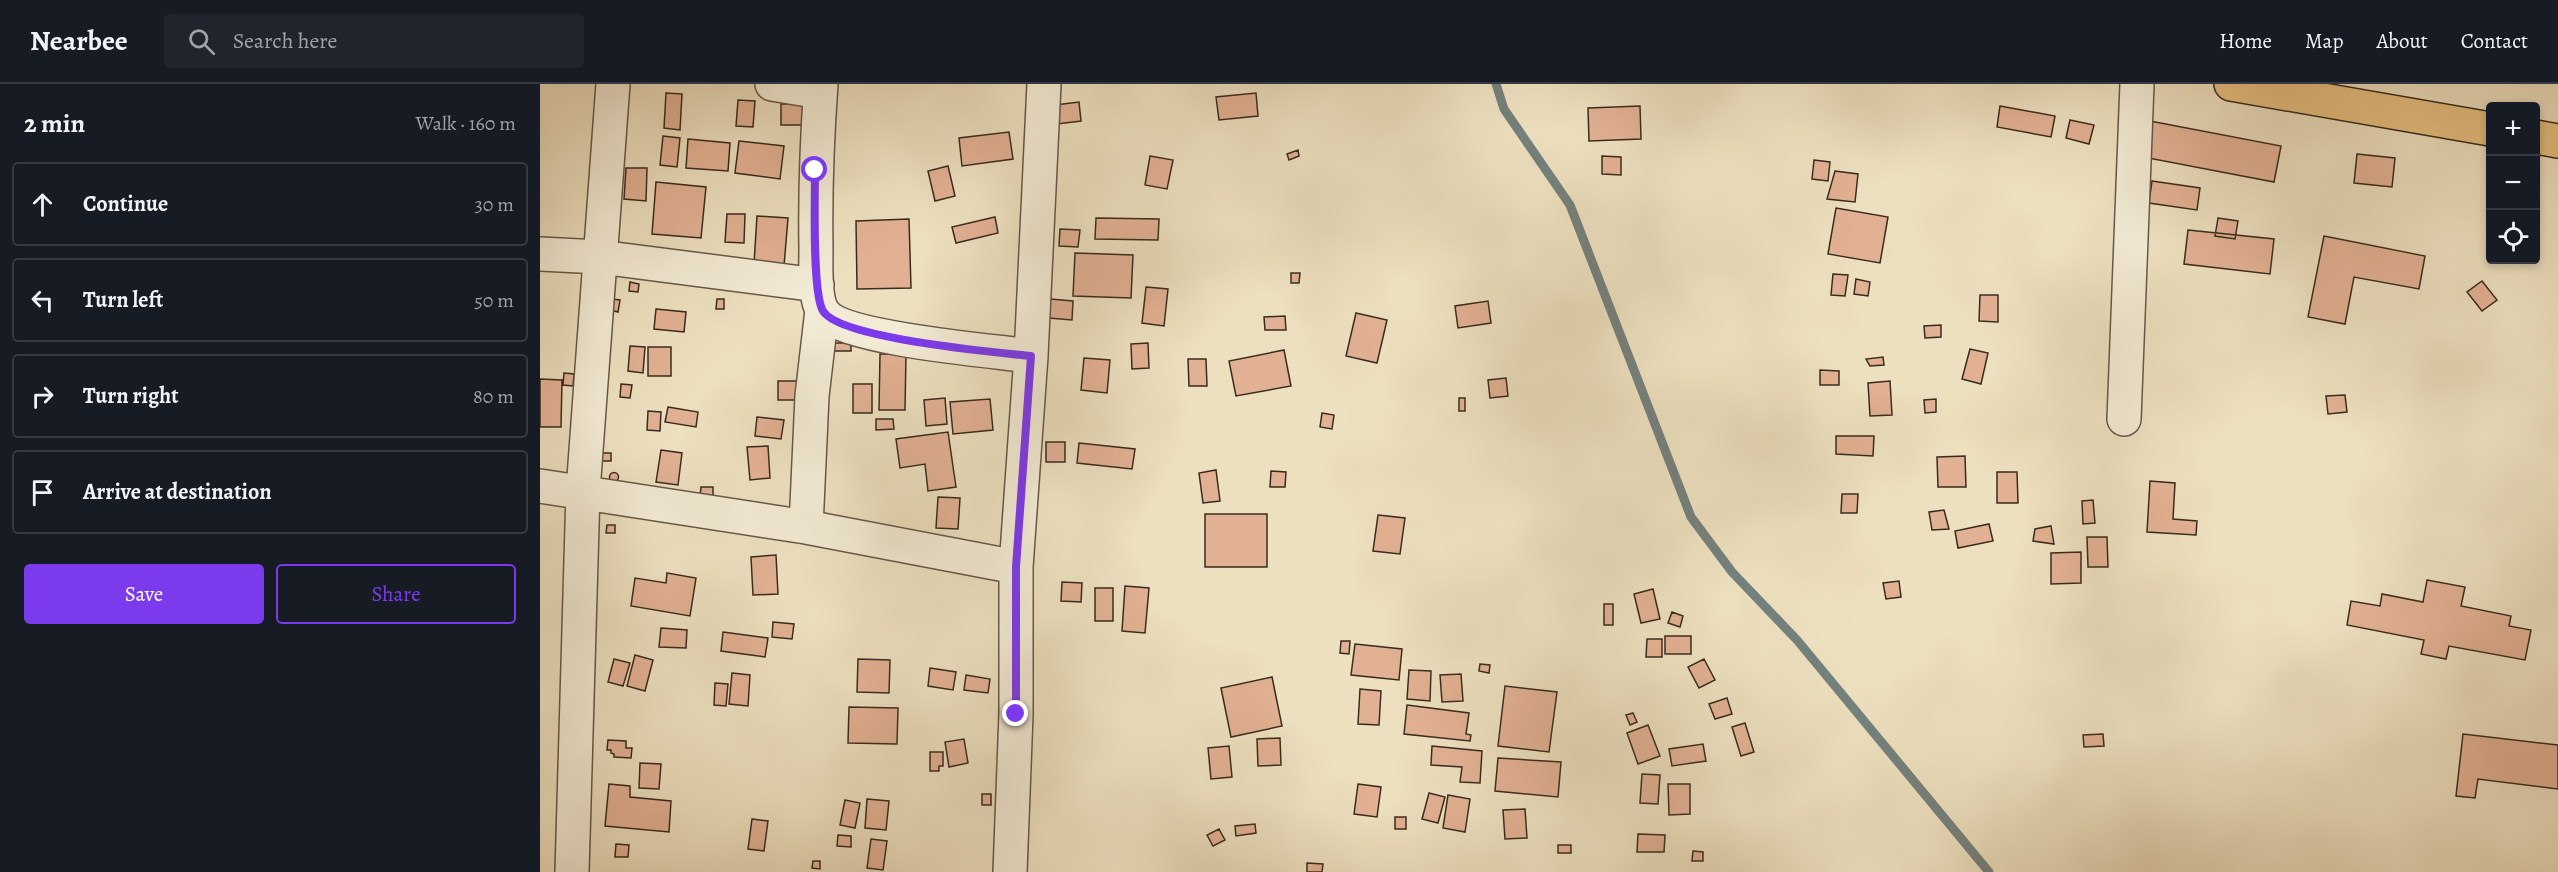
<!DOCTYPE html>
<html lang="en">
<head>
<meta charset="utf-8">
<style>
	body { margin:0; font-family:Alegreya,serif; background:#20242c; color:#f1f3f6 }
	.controls { position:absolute; right:18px; top:18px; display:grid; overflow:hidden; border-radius:6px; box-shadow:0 3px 9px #0003 }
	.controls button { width:54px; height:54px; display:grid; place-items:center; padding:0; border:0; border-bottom:2px solid #363941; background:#171b24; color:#f1f3f6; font:30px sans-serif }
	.stop { position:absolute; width:18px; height:18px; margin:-14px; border:4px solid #7c3aed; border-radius:50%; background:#fff }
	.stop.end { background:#7c3aed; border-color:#fff; box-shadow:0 2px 6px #0008 }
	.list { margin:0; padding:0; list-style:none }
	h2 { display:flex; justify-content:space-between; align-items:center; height:78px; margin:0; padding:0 24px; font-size:26px }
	h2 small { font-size:20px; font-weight:400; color:#9ea1a6 }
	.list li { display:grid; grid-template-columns:39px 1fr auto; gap:18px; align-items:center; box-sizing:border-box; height:84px; margin:0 12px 12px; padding:0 12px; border:2px solid #363941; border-radius:6px }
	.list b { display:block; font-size:22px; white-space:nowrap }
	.list em { font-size:20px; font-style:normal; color:#9ea1a6 }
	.actions { display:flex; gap:12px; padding:18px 24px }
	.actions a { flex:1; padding:14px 0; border:2px solid #7c3aed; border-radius:6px; text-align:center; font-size:21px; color:#7c3aed }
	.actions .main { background:#7c3aed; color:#fff }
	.icon { flex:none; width:33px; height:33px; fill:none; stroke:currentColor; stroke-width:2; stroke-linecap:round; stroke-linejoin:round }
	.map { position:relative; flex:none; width:2018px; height:788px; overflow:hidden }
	header { display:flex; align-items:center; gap:36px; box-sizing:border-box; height:84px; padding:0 30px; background:#171b24; border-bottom:2px solid #363941 }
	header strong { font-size:28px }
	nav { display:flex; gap:33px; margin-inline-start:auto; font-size:21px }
	.search { width:420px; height:54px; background:#20242c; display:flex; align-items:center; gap:15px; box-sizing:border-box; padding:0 21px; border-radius:6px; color:#9ea1a6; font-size:22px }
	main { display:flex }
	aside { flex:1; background:#171b24 }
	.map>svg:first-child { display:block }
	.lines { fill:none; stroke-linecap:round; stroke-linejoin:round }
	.stream { stroke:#74817d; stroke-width:9 }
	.building { fill:#e2b193; stroke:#392b20; stroke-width:1.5 }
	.minor-casing { stroke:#665848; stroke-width:36 }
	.highway-casing { stroke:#392b20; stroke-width:36 }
	.minor { stroke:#f3ebd5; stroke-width:33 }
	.highway { stroke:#e6c080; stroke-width:33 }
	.route { stroke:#7c3aed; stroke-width:8 }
</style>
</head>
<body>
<header>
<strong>Nearbee</strong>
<div class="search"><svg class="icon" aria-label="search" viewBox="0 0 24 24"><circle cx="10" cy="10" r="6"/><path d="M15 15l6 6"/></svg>Search here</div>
<nav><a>Home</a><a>Map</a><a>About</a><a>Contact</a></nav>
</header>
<main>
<aside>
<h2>2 min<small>Walk · 160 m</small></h2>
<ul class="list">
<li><svg class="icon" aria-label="ahead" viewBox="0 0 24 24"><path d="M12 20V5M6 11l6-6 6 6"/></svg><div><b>Continue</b></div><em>30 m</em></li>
<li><svg class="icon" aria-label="left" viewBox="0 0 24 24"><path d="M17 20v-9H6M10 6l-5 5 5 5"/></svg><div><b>Turn left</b></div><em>50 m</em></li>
<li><svg class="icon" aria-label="right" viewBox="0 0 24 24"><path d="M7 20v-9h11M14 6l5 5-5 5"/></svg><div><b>Turn right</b></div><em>80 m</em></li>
<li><svg class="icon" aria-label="arrive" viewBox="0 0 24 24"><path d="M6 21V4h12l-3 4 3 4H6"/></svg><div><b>Arrive at destination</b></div></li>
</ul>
<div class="actions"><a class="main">Save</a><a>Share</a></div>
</aside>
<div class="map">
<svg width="2018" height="788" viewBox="0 0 2018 788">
	<rect width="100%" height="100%" fill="#ede0bf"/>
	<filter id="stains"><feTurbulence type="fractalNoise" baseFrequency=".00333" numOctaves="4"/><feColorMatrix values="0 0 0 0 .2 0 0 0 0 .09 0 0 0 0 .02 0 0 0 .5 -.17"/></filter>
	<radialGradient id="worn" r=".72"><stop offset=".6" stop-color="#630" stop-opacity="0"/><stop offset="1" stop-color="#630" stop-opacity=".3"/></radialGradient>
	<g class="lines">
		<path class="stream" d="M956,0l8,25 66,96 121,312 41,55 65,68 192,232"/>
	</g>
	<path class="building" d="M126,9l16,1 -2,36 -16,-2z
		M716,9l2,23 -39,4 -3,-23z
		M198,16l17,1 -2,26 -17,-1z
		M539,18l2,19 -24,3 -2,-19z
		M241,20h22v21h-22z
		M1100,22l1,33 -52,2 -1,-33z
		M1460,22l55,10 -4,21 -54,-10z
		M1530,36l24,5 -5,19 -23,-6z
		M1610,37l131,25 -7,36 -131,-25z
		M469,48l4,27 -51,7 -3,-28z
		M123,52l17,2 -3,29 -17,-2z
		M148,55l42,4 -2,28 -42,-3z
		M199,57l45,5 -4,33 -45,-6z
		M758,66l1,6 -10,4 -2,-6z
		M1817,70l38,4 -3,29 -38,-4z
		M610,72l23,4 -6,29 -22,-4z
		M1062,72l19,1v18l-19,-1z
		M1274,76l16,2 -2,19 -16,-2z
		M408,82l7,30 -20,5 -7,-30z
		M86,84h21l-1,33 -22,-2z
		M1295,87l23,3 -3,28 -28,-3z
		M1612,97l48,7 -3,22 -48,-7z
		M116,98l50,5 -5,51 -49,-4z
		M1296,124l52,9 -8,46 -52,-9z
		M187,130h18l-1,29 -19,-1z
		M217,132l31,2 -4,48 -30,-2z
		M455,133l3,16 -42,10 -4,-16z
		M556,134l63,1 -1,21 -63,-1z
		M1678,134l20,3 -3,18 -20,-3z
		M369,135l2,69 -54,1 -1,-68z
		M520,145l20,1 -2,17 -19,-1z
		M1648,146l86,9 -4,35 -86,-10z
		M1784,152l101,20 -6,33 -65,-12 -9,47 -37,-7z
		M535,169l58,2 -2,43 -58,-2z
		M751,189h9l-1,10h-8z
		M1293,190l15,1 -3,21 -14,-1z
		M1316,195l14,3 -2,14 -14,-2z
		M1942,197l15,19 -15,11 -15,-19z
		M90,198l9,2 -1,8 -9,-1z
		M606,203l22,2 -4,37 -22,-3z
		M1440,211h18v27l-19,-1z
		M72,215l8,1 -2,12 -8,-2z
		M177,215h7v10h-8z
		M510,215l23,2 -1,19 -23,-2z
		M948,217l3,22 -33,5 -3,-22z
		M116,225l30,3 -2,20 -30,-3z
		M816,229l31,7 -10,43 -31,-7z
		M745,232l1,14h-21l-1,-13z
		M1401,241v12l-16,1 -1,-12z
		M293,259h18v8h-18z
		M608,259l1,25 -17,1 -1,-25z
		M90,262l15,1 -2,26 -15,-2z
		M108,263h23v29h-23z
		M1430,265l18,4 -7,31 -19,-5z
		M744,266l7,36 -55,10 -7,-35z
		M340,270h26l-1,56h-26z
		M1343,273l1,8 -14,1 -4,-7z
		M544,274l26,2 -3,33 -26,-3z
		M648,275h18l1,27h-18z
		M1280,286l19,1v14h-19z
		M24,289l10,1 -1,12 -10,-1z
		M966,294l2,18 -18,2 -2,-18z
		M0,295l22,1 -1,47h-21z
		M238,297h20v19h-20z
		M1350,297l2,34 -22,1 -2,-33z
		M81,300l11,1 -2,13 -10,-1z
		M313,300h19v29h-19z
		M1805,311l2,17 -19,2 -2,-18z
		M405,314l2,26 -21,2 -2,-26z
		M919,314h6v13h-6z
		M450,315l3,31 -40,4 -3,-32z
		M1396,315v13l-11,1 -1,-13z
		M128,323l30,5 -2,15 -31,-5z
		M108,327l13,1 -1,19 -13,-1z
		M782,329l12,2 -2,14 -12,-2z
		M217,333l27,3 -3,19 -26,-3z
		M336,335h17l1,10 -18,1z
		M408,348l8,55 -28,4 -3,-27 -25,4 -4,-29z
		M1296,352h38l-1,20 -37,-2z
		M506,358h19v20h-19z
		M539,359l56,6 -3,20 -55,-6z
		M228,362l2,32 -20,2 -3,-33z
		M121,366l21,3 -4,32 -22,-3z
		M62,369h9v8h-9z
		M1425,372l1,31h-28l-1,-30z
		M676,386l4,31 -17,2 -4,-30z
		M731,387l15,1 -1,15h-15z
		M1457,388h20l1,31h-21z
		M69.5 393a4.5 4.5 0 1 1 9 0a4.5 4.5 0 1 1-9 0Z
		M1610,397l25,2 -2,36 24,2 -1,14 -49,-3z
		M161,403h12v10l-13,-1z
		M1302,410h16l-1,19h-16z
		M398,413l22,1 -2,31 -22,-1z
		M1553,416l2,23 -12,1 -1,-23z
		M1404,426l5,19 -17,1 -3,-18z
		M665,430h62v53h-62z
		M838,431l27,3 -5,36 -27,-3z
		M1449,440l4,17 -35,7 -3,-17z
		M67,441h8v8h-9z
		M1511,442l3,18 -21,-3 2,-12z
		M1547,453h20l1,30h-20z
		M1541,468v31l-30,1v-31z
		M236,471l2,39 -25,1 -2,-38z
		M127,489l29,5 -6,38 -59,-10 4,-28 31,5z
		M1887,496l38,7 -4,19 50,10 -2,10 22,4 -6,30 -76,-14 -3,13 -25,-5 3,-14 -77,-15 4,-24 29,5 2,-12 41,8z
		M1359,497l2,16 -15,2 -3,-16z
		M522,498l20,1 -1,19 -20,-1z
		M585,502l24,2 -4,45 -23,-2z
		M555,504h18v33h-18z
		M1113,505l7,30 -19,4 -7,-29z
		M1064,520h9v21h-9z
		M1132,528l11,4 -3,11 -12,-4z
		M233,538l21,2 -2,15 -20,-2z
		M121,544l26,2 -1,18 -27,-1z
		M183,548l45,6 -3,19 -44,-6z
		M1125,552h26v18h-26z
		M1107,555h15v18h-16z
		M801,557h9l-1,13 -9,-1z
		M815,560l47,5 -3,31 -48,-5z
		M95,571l18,5 -8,31 -18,-5z
		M74,575l16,4 -7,23 -15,-4z
		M318,575l32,1 -1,33 -32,-1z
		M1164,575l11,21 -16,8 -11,-21z
		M940,580l10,1 -1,8 -10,-2z
		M390,584l26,4 -3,18 -25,-4z
		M869,586l22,1 -1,30 -23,-2z
		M192,589l18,2 -2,31 -19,-2z
		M921,590l2,27 -21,1 -2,-27z
		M426,591l24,4 -2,14 -24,-3z
		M732,593l10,49 -51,11 -10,-49z
		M175,599l13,1 -2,22 -12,-1z
		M965,602l52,6 -8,60 -51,-6z
		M820,605l21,2 -2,34 -21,-1z
		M1187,614l5,16 -17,5 -6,-15z
		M867,621l62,8 -3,21 5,1 -1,6 -66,-7z
		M309,623l49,1 -1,36 -49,-1z
		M1093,629l4,9 -7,3 -4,-10z
		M1205,639l9,29 -13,4 -9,-29z
		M1108,641l12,31 -22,8 -11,-31z
		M1563,650l1,12 -20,1 -1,-12z
		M1923,650l95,11v44l-80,-10 -3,19 -19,-2z
		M740,654l1,27 -23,1 -1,-27z
		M424,655l4,24 -19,4 -4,-25z
		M68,656l18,1v7h6l-1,10 -17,-1v-3l-3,-1v-3h-4z
		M1163,660l3,17 -34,5 -3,-17z
		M689,662l3,31 -21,2 -3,-31z
		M892,662l50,5 -2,32 -20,-1 2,-15 -31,-2z
		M390,668h13v14h-4v5h-9z
		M958,674l63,4 -3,35 -63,-6z
		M100,679l21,1 -2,25 -20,-1z
		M1102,690l18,1 -2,29 -18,-1z
		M69,700l21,2v11l41,4 -2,31 -64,-6z
		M818,700l23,3 -4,30 -23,-3z
		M1128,700h22v30l-21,1z
		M889,709l16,4 -7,26 -16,-4z
		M442,710h9v11h-9z
		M908,711l22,4 -5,33 -22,-4z
		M327,715l22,2 -3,29 -21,-2z
		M305,716l15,3 -5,25 -15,-3z
		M985,725l2,29 -22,1 -2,-29z
		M855,733h11v12h-11z
		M212,735l16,2 -4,30 -16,-2z
		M715,740l1,9 -20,3 -1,-10z
		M679,745l6,11 -12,6 -6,-11z
		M1098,750l27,1 -1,17h-27z
		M298,751l13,1v11l-14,-1z
		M331,755l16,2 -4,29 -16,-2z
		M76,760l13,1 -1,12h-13z
		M1018,761h13v8h-13z
		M1153,767l10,1v9h-11z
		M273,777h7v8l-8,-1z
		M767,779l16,1 -1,8h-15z"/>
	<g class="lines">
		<defs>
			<path id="minor" d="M232,0l48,8
				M281,0c-4,55 -6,109 -5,165 0,16 -2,49 7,63 19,27 171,39 208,44
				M0,170l60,3 217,28
				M1584,335l13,-335
				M0,402l266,41 210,40
				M266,443l6,-131 10,-86
				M32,788l11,-381 30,-407
				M470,788l6,-158v-147l15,-211 13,-272"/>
			<path id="highway" d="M1691,0l259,45
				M1996,53l22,4"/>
		</defs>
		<use href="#minor" class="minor-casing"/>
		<use href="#highway" class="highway-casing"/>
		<use href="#minor" class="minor"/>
		<use href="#highway" class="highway"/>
	</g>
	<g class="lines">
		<path class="route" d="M275,86c0,26 -3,123 8,141 17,28 173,41 208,45l-15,211v147"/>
	</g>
	<rect width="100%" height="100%" filter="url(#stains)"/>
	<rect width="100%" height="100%" fill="url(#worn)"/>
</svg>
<div class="controls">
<button>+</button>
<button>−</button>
<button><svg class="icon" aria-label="locate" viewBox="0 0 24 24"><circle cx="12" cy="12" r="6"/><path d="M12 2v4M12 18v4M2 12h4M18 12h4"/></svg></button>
</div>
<div class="stop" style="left:275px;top:86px"></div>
<div class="stop end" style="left:476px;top:630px"></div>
</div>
</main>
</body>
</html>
